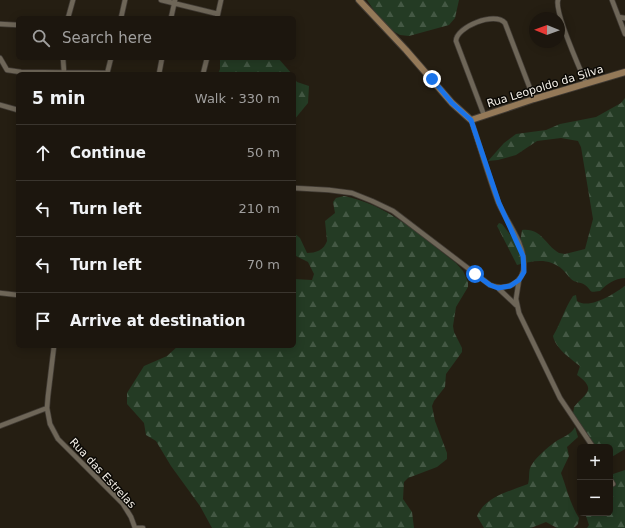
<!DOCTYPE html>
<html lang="en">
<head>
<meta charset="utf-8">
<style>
	body { margin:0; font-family:"DejaVu Sans",sans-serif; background:#29231c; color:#f1f3f6 }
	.controls { position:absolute; right:12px; bottom:12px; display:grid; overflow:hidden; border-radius:6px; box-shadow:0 2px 10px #0003 }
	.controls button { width:36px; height:36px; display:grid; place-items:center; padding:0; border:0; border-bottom:1px solid #3a352e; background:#1c160e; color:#f1f3f6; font:20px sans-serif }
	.compass { position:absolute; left:529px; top:12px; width:36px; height:36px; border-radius:50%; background:#1c160e; box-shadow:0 2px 10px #0003; rotate:271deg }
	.stop { position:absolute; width:12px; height:12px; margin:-9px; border:3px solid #1a73e8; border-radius:50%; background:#fff }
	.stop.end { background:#1a73e8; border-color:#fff; box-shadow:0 1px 4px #0008 }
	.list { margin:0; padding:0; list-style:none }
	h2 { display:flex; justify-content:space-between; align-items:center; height:52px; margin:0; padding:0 16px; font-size:17px }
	h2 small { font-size:13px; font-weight:400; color:#a09f9e }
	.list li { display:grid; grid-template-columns:26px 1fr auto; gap:12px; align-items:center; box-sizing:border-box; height:56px; padding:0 16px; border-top:1px solid #3a352e }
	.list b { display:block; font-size:15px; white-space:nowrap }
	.list em { font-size:13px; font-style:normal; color:#a09f9e }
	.icon { flex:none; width:22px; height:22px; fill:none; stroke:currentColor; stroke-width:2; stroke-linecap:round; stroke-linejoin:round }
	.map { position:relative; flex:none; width:625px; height:528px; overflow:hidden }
	.search { position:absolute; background:#1c160e; box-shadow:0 2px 10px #0003; left:16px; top:16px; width:280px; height:44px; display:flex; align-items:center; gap:10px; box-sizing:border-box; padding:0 14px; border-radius:6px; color:#a09f9e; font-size:15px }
	.panel { position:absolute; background:#1c160e; box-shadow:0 2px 10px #0003; left:16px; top:72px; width:280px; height:276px; border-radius:6px }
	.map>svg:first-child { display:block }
	.forest { fill:url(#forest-firs) }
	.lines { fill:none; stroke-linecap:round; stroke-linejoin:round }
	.street-casing { stroke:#413b34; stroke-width:6 }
	.secondary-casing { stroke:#413b34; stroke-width:8 }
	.street { stroke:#6e6658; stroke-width:4.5 }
	.secondary { stroke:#947958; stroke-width:6 }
	.route { stroke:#1a73e8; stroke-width:5 }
	.labels { text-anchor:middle; stroke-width:3; stroke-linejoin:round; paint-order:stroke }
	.street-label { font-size:11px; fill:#f5f0e8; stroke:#0b0905 }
</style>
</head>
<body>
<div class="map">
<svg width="625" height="528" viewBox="0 0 625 528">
	<defs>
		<pattern id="forest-firs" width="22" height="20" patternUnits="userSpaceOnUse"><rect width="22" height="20" fill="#243b24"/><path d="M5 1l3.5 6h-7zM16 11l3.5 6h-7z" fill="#445844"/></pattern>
	</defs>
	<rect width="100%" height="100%" fill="#251e12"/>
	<path class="forest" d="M367,0h92l-4,18 -6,7 -40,11 -9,-1 -9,-5 -12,-12z
		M220,58h58l14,16h-74l2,-5z
		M294,78l3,4 12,4 -1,17 -14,17z
		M625,98v180c-11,1 -17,5 -25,13 -13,2 -7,0 -15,-6 -4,-3 -10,-2 -14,-6 -3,-3 -5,-6 -8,-9 -14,-13 -30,-9 -46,-5l-20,-39 2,-3 3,1 16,21 2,-2 2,-13c20,-2 22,14 37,23l6,1 20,-5 8,-30 -12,-72 -3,-6 -17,-3 -24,3 -21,14 -18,5 -10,1 16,-18 12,-9 30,-4 14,-6 36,-7 25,-14z
		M344,196c45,9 77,40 112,67l7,8 5,11v5l-12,20 -3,19 1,6 8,16v4l-16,22 -1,13 -11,14 -2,5 3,15 12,32v6l-10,8 -29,11 -4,4 -1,17 9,13 2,16h-202l-12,-22 -29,-40 -15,-25 -10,-6 -2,-12 -17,-19v-11l17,-27 23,-10 11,-10h116v-67l18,1 2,-6 -6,-12 -14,-7v-22l6,5 7,15c9,0 17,-3 20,-12l-2,-20 10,-8 -2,-11 3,-4z
		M625,286v163l-15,9v-11h-17l-20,-33 1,-7c11,-14 24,-17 3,-32l3,-9c-9,-7 -25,-18 -27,-30 8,-13 11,-27 20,-40l3,-1 1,6c13,9 38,-8 48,-15z
		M575,427l3,10 -11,10 2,9 -8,17c6,16 9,31 18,45l-1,6 -4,4h-17l-11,-6 -15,6h-47l-7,-12c8,-19 33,-25 51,-32 2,-6 0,-13 3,-18 4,-8 17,-19 24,-24 7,-5 16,-7 20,-15z
		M625,470v58h-38l2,-3 -4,-12h25v-38z"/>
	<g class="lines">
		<defs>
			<path id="street" d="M161,0l57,14
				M558,0c-4,12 22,69 28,83
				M612,0l13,34
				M619,17l6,1
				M68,18l5,-18
				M121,18l4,-18
				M171,18l4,-18
				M217,18l4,-18
				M0,24l18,1
				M0,58l7,12 14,2 87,1
				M63,58l1,14
				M107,74l4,-16
				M159,74l3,-16
				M203,74l4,-16
				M0,105l18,5
				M484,115l-28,-74c0,-14 39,-30 49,-18l29,76
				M294,188l35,2 23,3 20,8 21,10 97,74c16,6 34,-1 34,-21 0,-22 -18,-43 -26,-62 -10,-27 -18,-55 -27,-82
				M519,280l-3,19 3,14 41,85 33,49
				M499,289l17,16
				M0,293l18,2
				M54,346l-6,50 -1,12 3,16 8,15 65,65 8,13 4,11
				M0,426l47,-18
				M610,479l3,5
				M135,528h8"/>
			<path id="secondary" d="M359,0l47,50 46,53 19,17 63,-21 91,-27"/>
		</defs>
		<use href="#street" class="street-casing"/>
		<use href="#secondary" class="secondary-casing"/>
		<use href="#street" class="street"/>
		<use href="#secondary" class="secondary"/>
	</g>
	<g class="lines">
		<path class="route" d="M432,79l20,24 19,17 28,83 24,53 1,16 -5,8 -9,6 -12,2 -8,-3 -15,-11"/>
	</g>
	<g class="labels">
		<g class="street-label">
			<text transform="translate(545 86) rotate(-17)" y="4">Rua Leopoldo da Silva</text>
			<text transform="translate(103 473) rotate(47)" y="4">Rua das Estrelas</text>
		</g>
	</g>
</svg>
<div class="controls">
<button>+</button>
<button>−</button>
</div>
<svg class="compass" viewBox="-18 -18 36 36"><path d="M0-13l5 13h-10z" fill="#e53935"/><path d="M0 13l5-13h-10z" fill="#a09f9e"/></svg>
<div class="stop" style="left:475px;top:274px"></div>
<div class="stop end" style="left:432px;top:79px"></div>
<div class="search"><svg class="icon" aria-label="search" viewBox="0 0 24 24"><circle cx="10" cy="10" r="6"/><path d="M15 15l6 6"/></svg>Search here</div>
<section class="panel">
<h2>5 min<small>Walk · 330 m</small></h2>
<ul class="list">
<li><svg class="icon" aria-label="ahead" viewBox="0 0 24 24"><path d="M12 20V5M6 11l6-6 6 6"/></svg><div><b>Continue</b></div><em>50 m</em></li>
<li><svg class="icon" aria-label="left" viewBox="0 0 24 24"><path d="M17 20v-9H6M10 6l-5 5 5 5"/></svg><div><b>Turn left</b></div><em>210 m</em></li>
<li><svg class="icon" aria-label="left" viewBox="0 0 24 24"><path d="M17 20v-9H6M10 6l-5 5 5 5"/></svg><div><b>Turn left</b></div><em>70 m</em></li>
<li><svg class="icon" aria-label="arrive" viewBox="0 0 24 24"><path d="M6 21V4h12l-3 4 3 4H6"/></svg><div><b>Arrive at destination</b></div></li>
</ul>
</section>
</div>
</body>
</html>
